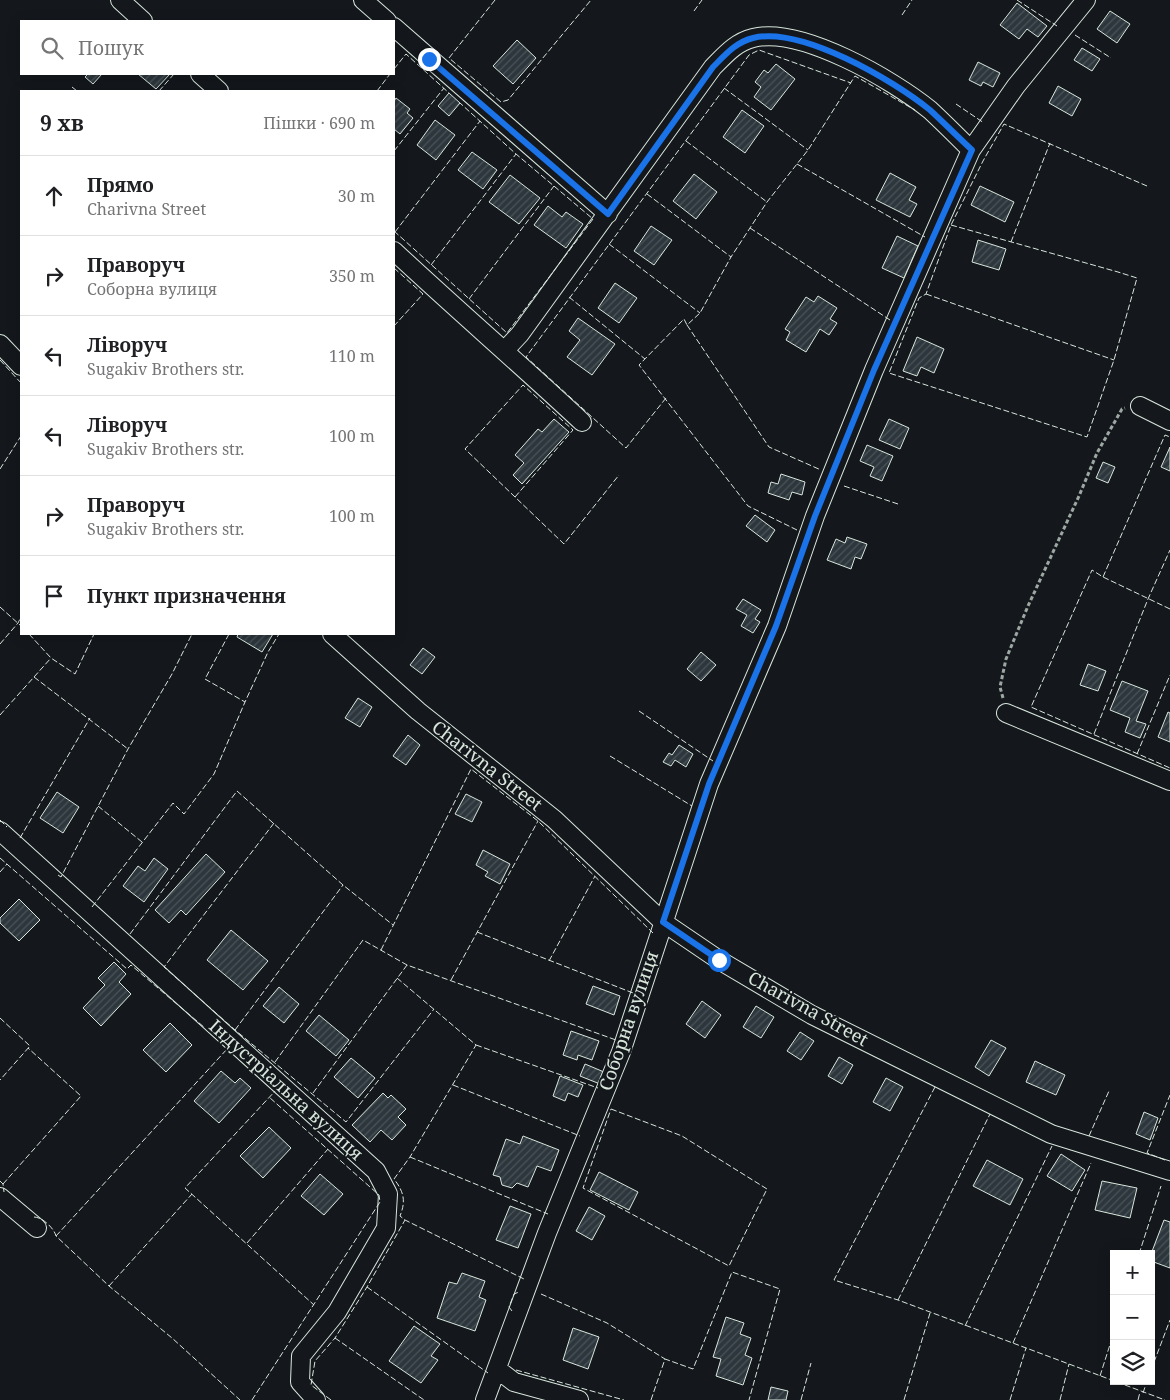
<!DOCTYPE html>
<html lang="uk">
<head>
<meta charset="utf-8">
<style>
	body { margin:0; font-family:"Noto Serif",serif; background:#f6f6f6; color:#202124 }
	.controls { position:absolute; right:15px; bottom:15px; display:grid; overflow:hidden; border-radius:0px; box-shadow:0 2px 12px #0003 }
	.controls button { width:45px; height:45px; display:grid; place-items:center; padding:0; border:0; border-bottom:1px solid #e0e0e0; background:#fff; color:#202124; font:25px sans-serif }
	.stop { position:absolute; width:15px; height:15px; margin:-11px; border:4px solid #1a73e8; border-radius:50%; background:#fff }
	.stop.end { background:#1a73e8; border-color:#fff; box-shadow:0 1px 5px #0008 }
	.list { margin:0; padding:0; list-style:none }
	h2 { display:flex; justify-content:space-between; align-items:center; height:65px; margin:0; padding:0 20px; font-size:21px }
	h2 small { font-size:16px; font-weight:400; color:#757577 }
	.list li { display:grid; grid-template-columns:32px 1fr auto; gap:15px; align-items:center; box-sizing:border-box; height:80px; padding:0 20px; border-top:1px solid #e0e0e0 }
	.list b { display:block; font-size:19px; white-space:nowrap }
	.list p { margin:0; font-size:16px; white-space:nowrap; color:#757577 }
	.list em { font-size:16px; font-style:normal; color:#757577 }
	.icon { flex:none; width:28px; height:28px; fill:none; stroke:currentColor; stroke-width:2; stroke-linecap:round; stroke-linejoin:round }
	.map { position:relative; flex:none; width:1170px; height:1400px; overflow:hidden }
	.search { position:absolute; background:#fff; box-shadow:0 2px 12px #0003; left:20px; top:20px; width:375px; height:55px; display:flex; align-items:center; gap:12px; box-sizing:border-box; padding:0 18px; border-radius:0px; color:#757577; font-size:19px }
	.panel { position:absolute; background:#fff; box-shadow:0 2px 12px #0003; left:20px; top:90px; width:375px; height:545px; border-radius:0px }
	.map>svg:first-child { display:block }
	.building { fill:url(#building-hatch); stroke:#d8e6dc }
	.lines { fill:none; stroke-linecap:round; stroke-linejoin:round }
	.minor-casing { stroke:#d8e6dc; stroke-width:20 }
	.path { stroke:#9da8a2; stroke-width:3; stroke-dasharray:4 2.5; stroke-linecap:butt }
	.minor { stroke:#14181c; stroke-width:18 }
	.fence { stroke:#d8e6dc; stroke-width:1; stroke-dasharray:6 2.5; stroke-linecap:butt }
	.route { stroke:#1a73e8; stroke-width:6 }
	.labels { text-anchor:middle; stroke-width:4; stroke-linejoin:round; paint-order:stroke }
	.street-label { font-size:18px; fill:#d8e6dc; stroke:#14181c }
</style>
</head>
<body>
<div class="map">
<svg width="1170" height="1400" viewBox="0 0 1170 1400">
	<defs>
		<pattern id="building-hatch" width="6" height="6" patternUnits="userSpaceOnUse" patternTransform="scale(1.25)"><rect width="6" height="6" fill="#2c363c"/><path d="M-1 1l2-2M0 6l6-6M5 7l2-2" fill="none" stroke="#4a5358"/></pattern>
	</defs>
	<rect width="100%" height="100%" fill="#14181c"/>
	<path class="building" d="M1017,3l30,23 -9,11 -11,-8 -8,10 -19,-14z
		M1110,11l20,13 -13,19 -20,-14z
		M517,40l19,18 -23,26 -20,-18z
		M1082,48l18,11 -8,12 -18,-11z
		M978,62l22,11 -7,14 -10,-5 -2,4 -12,-6z
		M776,64l19,15 -24,31 -17,-13 7,-10 -6,-5 9,-12 4,3z
		M88,74h14l-9,10 -8,-7z
		M138,74h32l-14,15z
		M1058,86l23,13 -9,17 -23,-13z
		M449,93l11,10 -11,13 -11,-10z
		M396,98l14,11 -3,4 6,5 -13,16 -6,-5v-28z
		M742,110l22,16 -19,27 -22,-16z
		M435,120l20,15 -19,25 -19,-15z
		M472,152l25,18 -14,19 -25,-19z
		M890,173l26,14 -7,13 8,4 -7,13 -34,-17z
		M694,174l23,18 -21,27 -23,-18z
		M510,175l30,23 -21,26 -30,-22z
		M980,186l34,16 -9,20 -34,-17z
		M548,206l14,11 4,-5 17,12 -17,24 -32,-23z
		M651,226l21,14 -18,25 -20,-14z
		M897,236l21,10 -14,32 -22,-10z
		M978,240l28,9 -7,21 -27,-8z
		M615,283l22,15 -18,25 -21,-15z
		M818,296l19,12 -7,11 7,4 -8,12 -9,-6 -14,23 -20,-12 4,-8 -5,-3 21,-32 8,5z
		M578,318l37,26 -23,31 -25,-18 13,-17 -11,-9z
		M917,337l27,12 -10,24 -13,-6 -4,9 -14,-5z
		M554,419l15,13 -47,52 -9,-9 11,-12 -9,-8 23,-26 4,3z
		M889,419l20,9 -9,21 -21,-9z
		M867,445l26,11 -11,25 -12,-5 4,-9 -14,-6z
		M1170,447v24l-9,-4z
		M1103,462l12,5 -7,16 -12,-5z
		M781,474l24,8 -3,13 -10,-3 -3,8 -21,-7 3,-11 7,2z
		M755,515l20,15 -8,12 -21,-16z
		M847,537l20,7 -6,15 -6,-2 -4,12 -24,-9 9,-21 9,4z
		M743,599l18,11 -6,9 5,3 -7,11 -12,-7 6,-11 -11,-6z
		M238,634h35l-11,18 -25,-15z
		M423,648l12,9 -13,17 -12,-9z
		M701,652l15,13 -15,16 -14,-12z
		M1088,664l18,7 -8,20 -18,-6z
		M1122,681l26,10 -12,30 10,3 -6,14 -15,-6 5,-14 -20,-8z
		M358,698l14,9 -12,20 -15,-9z
		M1168,712l2,1v29l-12,-5z
		M408,735l12,10 -14,20 -13,-9z
		M679,745l14,9 -7,13 -11,-7 -4,6 -8,-4 6,-9 3,2z
		M57,792l22,15 -16,26 -23,-15z
		M466,794l16,8 -10,20 -17,-8z
		M483,850l27,14 -10,20 -15,-8 3,-4 -12,-7z
		M206,854l19,18 -39,43 -5,-5 -12,13 -14,-13z
		M154,858l14,11 -24,33 -21,-16 15,-20 7,5z
		M19,899l21,21 -21,21 -19,-18v-5z
		M231,930l37,31 -25,29 -36,-30z
		M114,962l12,12 -7,8 12,12 -30,32 -18,-18 22,-23 -7,-7z
		M593,986l27,10 -6,19 -28,-11z
		M279,987l20,17 -15,19 -21,-17z
		M702,1001l19,14 -16,23 -19,-14z
		M756,1006l18,11 -13,21 -18,-11z
		M319,1015l30,25 -13,16 -30,-25z
		M170,1023l22,22 -26,27 -23,-22z
		M571,1031l28,10 -7,19 -14,-5 -1,5 -14,-5z
		M800,1032l14,9 -13,19 -14,-9z
		M991,1040l15,8 -17,28 -14,-9z
		M839,1057l14,8 -11,19 -14,-8z
		M351,1058l24,20 -17,20 -24,-21z
		M1035,1061l30,14 -9,20 -30,-13z
		M585,1064l19,8 -4,12 -20,-8z
		M221,1071l14,12 5,-5 11,10 -32,35 -25,-22z
		M560,1076l23,9 -5,12 -10,-4 -3,8 -12,-5z
		M886,1078l17,9 -13,24 -17,-9z
		M383,1093l5,5 3,-3 15,14 -8,8 8,8 -14,15 -11,-10 -11,12 -18,-17z
		M1144,1112l14,6 -8,22 -14,-6z
		M269,1127l22,21 -28,30 -23,-22z
		M523,1136l36,14 -8,21 -14,-5 -9,21 -11,-4 -5,5 -10,-3 -2,-8 -7,-2 13,-36 14,5z
		M1061,1154l24,16 -13,21 -25,-15z
		M987,1160l36,19 -13,26 -37,-19z
		M599,1172l39,20 -9,18 -39,-20z
		M320,1174l23,20 -19,21 -23,-19z
		M1102,1181l35,7 -7,30 -35,-8z
		M510,1206l21,8 -13,34 -22,-8z
		M589,1207l16,9 -13,24 -16,-9z
		M1164,1220l6,2v46l-19,-7v-7z
		M462,1273l23,8 -6,16 7,3 -11,31 -38,-13 12,-36 8,2z
		M726,1317l18,6 -4,11 11,4 -6,17 7,3 -9,27 -27,-9 5,-17 -8,-2z
		M414,1326l26,18 -9,12 7,4 -17,23 -32,-22z
		M573,1328l26,9 -11,32 -25,-9z
		M771,1387l17,4 -2,9h-18z"/>
	<g class="lines">
		<defs>
			<path id="minor" d="M120,0l23,21
				M363,0l24,21
				M394,27l214,187
				M200,74l19,17
				M394,251c62,58 126,113 188,171
				M0,344l21,22
				M505,350l15,-16 193,-267c12,-12 23,-25 40,-29 48,-12 140,42 177,72 14,13 28,27 41,40
				M1140,406l30,15
				M332,634l86,77 136,108 109,103 56,38 93,55 239,119 119,37
				M1006,713l164,68
				M0,831l376,340 12,23 -2,34 -49,84 -36,44 -1,26 16,18
				M0,1197l37,31
				M497,1369l17,13 65,18
				M485,1400l62,-167 74,-181 88,-268 68,-158 38,-110 59,-146 97,-220 45,-64 70,-86"/>
		</defs>
		<use href="#minor" class="minor-casing"/>
		<path class="path" d="M1003,698l-3,-11 6,-28 22,-53 51,-110 18,-43 25,-44 3,-1"/>
		<use href="#minor" class="minor"/>
		<path class="fence" d="M495,0l-46,58 52,44 7,-2 83,-100
			M1017,0l40,26
			M694,11l8,-11
			M902,15l10,-15
			M1075,35l36,23
			M394,69l12,-15 43,39
			M72,87l5,4
			M724,88l84,62
			M159,91l15,-17
			M377,91l13,-17
			M956,104l28,19
			M686,141l81,61
			M394,151l50,-63
			M797,164l128,73
			M647,194l84,63
			M951,225l167,47 19,6 -23,82 -27,77 -198,-64 30,-75 7,-4 25,-69 32,-64 21,-37 143,62
			M750,228l140,92
			M394,231l113,102 86,-114 -77,-65 -56,-51
			M395,232l85,-111
			M1011,242l39,-99
			M609,244l91,69
			M431,265l85,-111
			M394,268l29,26 -29,32
			M926,294l188,66
			M569,297l76,62
			M469,299l85,-113
			M687,325l82,122 52,23
			M0,360l21,23
			M666,398l-40,50 -100,-91 223,-302 10,-5 92,33
			M0,469l21,-33
			M844,486l54,18
			M515,497l58,-67 -50,-45 -58,64 99,95 55,-69
			M797,530l-49,-24 -109,-141 45,-46 3,6 13,-12 31,-56 36,-55 41,-52 47,-74 60,34
			M1103,577l62,-142 5,2
			M0,607l21,19
			M1170,609l-67,-32 -11,-7 -61,137 139,61
			M29,634l22,24 24,16 19,-40
			M229,634l-24,45 40,23
			M0,644l18,-21 3,-6
			M34,677l94,72
			M639,711l74,50
			M0,715l51,-57
			M1094,734l54,-135 22,-49
			M1137,754l33,-79
			M610,756l82,50
			M98,806l44,36
			M0,820l7,7
			M274,823l-110,144 71,63 111,92 88,-113
			M20,838l70,-120
			M0,858l127,111 4,-4 74,63
			M0,872l7,-8
			M58,875l3,2 67,-128 44,-75 20,-40
			M92,907l81,-104 11,11 30,-40 31,-72 23,-50 11,-18
			M477,932l156,61
			M130,934l107,-143 106,94 50,40
			M381,950l90,-181 67,52 115,112
			M549,961l46,-85
			M397,978l79,67 -66,112 -16,22c10,13 12,22 6,37l5,4 119,59
			M451,980l87,-159
			M0,1018l30,28 -30,34
			M235,1030l108,-145
			M476,1045l122,43
			M275,1062l88,-122 44,25 209,75
			M453,1085l127,51
			M935,1087l-101,193 64,20 267,100
			M276,1088l1,1 -92,99 129,117
			M313,1093l94,-128
			M611,1109l71,27 85,53 -38,77 -146,-78z
			M1089,1136l20,-45
			M410,1157l138,57
			M1165,1160l-18,-7 23,-58
			M0,1181l3,3 1,8
			M3,1184l78,-88 -53,-48
			M34,1217c8,0 20,11 22,19l53,50 63,52 68,62
			M56,1236l172,-188
			M247,1243l81,-94
			M1139,1254l22,-68
			M109,1286l83,-92
			M367,1287l121,86
			M541,1294l66,29 58,36
			M898,1300l92,-186
			M512,1311l-3,-4 5,-13 5,-2
			M965,1326l87,-180
			M335,1338l89,62
			M1013,1343l78,-180
			M516,1370l108,30
			M1151,1370l19,-50
			M1100,1376l14,-44
			M1143,1393l4,-12
			M252,1400l128,-198 -1,-7 -110,-98
			M331,1400l-20,-15 4,-24 20,-23 32,-51 38,-67
			M651,1400l14,-41 28,10 39,-97 48,17 -31,111
			M801,1400l10,-37
			M904,1400l26,-87
			M1010,1400l16,-52
			M1060,1400l9,-36
			M1138,1400l2,-8"/>
	</g>
	<g class="lines">
		<path class="route" d="M429,59l179,155 105,-147c12,-12 23,-25 40,-29 48,-12 140,42 177,72 14,13 28,27 42,40l-98,220 -59,146 -39,110 -67,158 -46,138 56,38"/>
	</g>
	<g class="labels">
		<g class="street-label">
			<text transform="translate(487 766) rotate(38)" y="6">Charivna Street</text>
			<text transform="translate(808 1009) rotate(29)" y="6">Charivna Street</text>
			<text transform="translate(629 1021) rotate(-71)" y="6">Соборна вулиця</text>
			<text transform="translate(286 1090) rotate(42)" y="6">Індустріальна вулиця</text>
		</g>
	</g>
</svg>
<div class="controls">
<button>+</button>
<button>−</button>
<button><svg class="icon" aria-label="layers" viewBox="0 0 24 24"><path d="M12 4l9 5-9 5-9-5zM3 14l9 5 9-5"/></svg></button>
</div>
<div class="stop" style="left:719px;top:960px"></div>
<div class="stop end" style="left:429px;top:59px"></div>
<div class="search"><svg class="icon" aria-label="search" viewBox="0 0 24 24"><circle cx="10" cy="10" r="6"/><path d="M15 15l6 6"/></svg>Пошук</div>
<section class="panel">
<h2>9 хв<small>Пішки · 690 m</small></h2>
<ul class="list">
<li><svg class="icon" aria-label="ahead" viewBox="0 0 24 24"><path d="M12 20V5M6 11l6-6 6 6"/></svg><div><b>Прямо</b><p>Charivna Street</p></div><em>30 m</em></li>
<li><svg class="icon" aria-label="right" viewBox="0 0 24 24"><path d="M7 20v-9h11M14 6l5 5-5 5"/></svg><div><b>Праворуч</b><p>Соборна вулиця</p></div><em>350 m</em></li>
<li><svg class="icon" aria-label="left" viewBox="0 0 24 24"><path d="M17 20v-9H6M10 6l-5 5 5 5"/></svg><div><b>Ліворуч</b><p>Sugakiv Brothers str.</p></div><em>110 m</em></li>
<li><svg class="icon" aria-label="left" viewBox="0 0 24 24"><path d="M17 20v-9H6M10 6l-5 5 5 5"/></svg><div><b>Ліворуч</b><p>Sugakiv Brothers str.</p></div><em>100 m</em></li>
<li><svg class="icon" aria-label="right" viewBox="0 0 24 24"><path d="M7 20v-9h11M14 6l5 5-5 5"/></svg><div><b>Праворуч</b><p>Sugakiv Brothers str.</p></div><em>100 m</em></li>
<li><svg class="icon" aria-label="arrive" viewBox="0 0 24 24"><path d="M6 21V4h12l-3 4 3 4H6"/></svg><div><b>Пункт призначення</b></div></li>
</ul>
</section>
</div>
</body>
</html>
